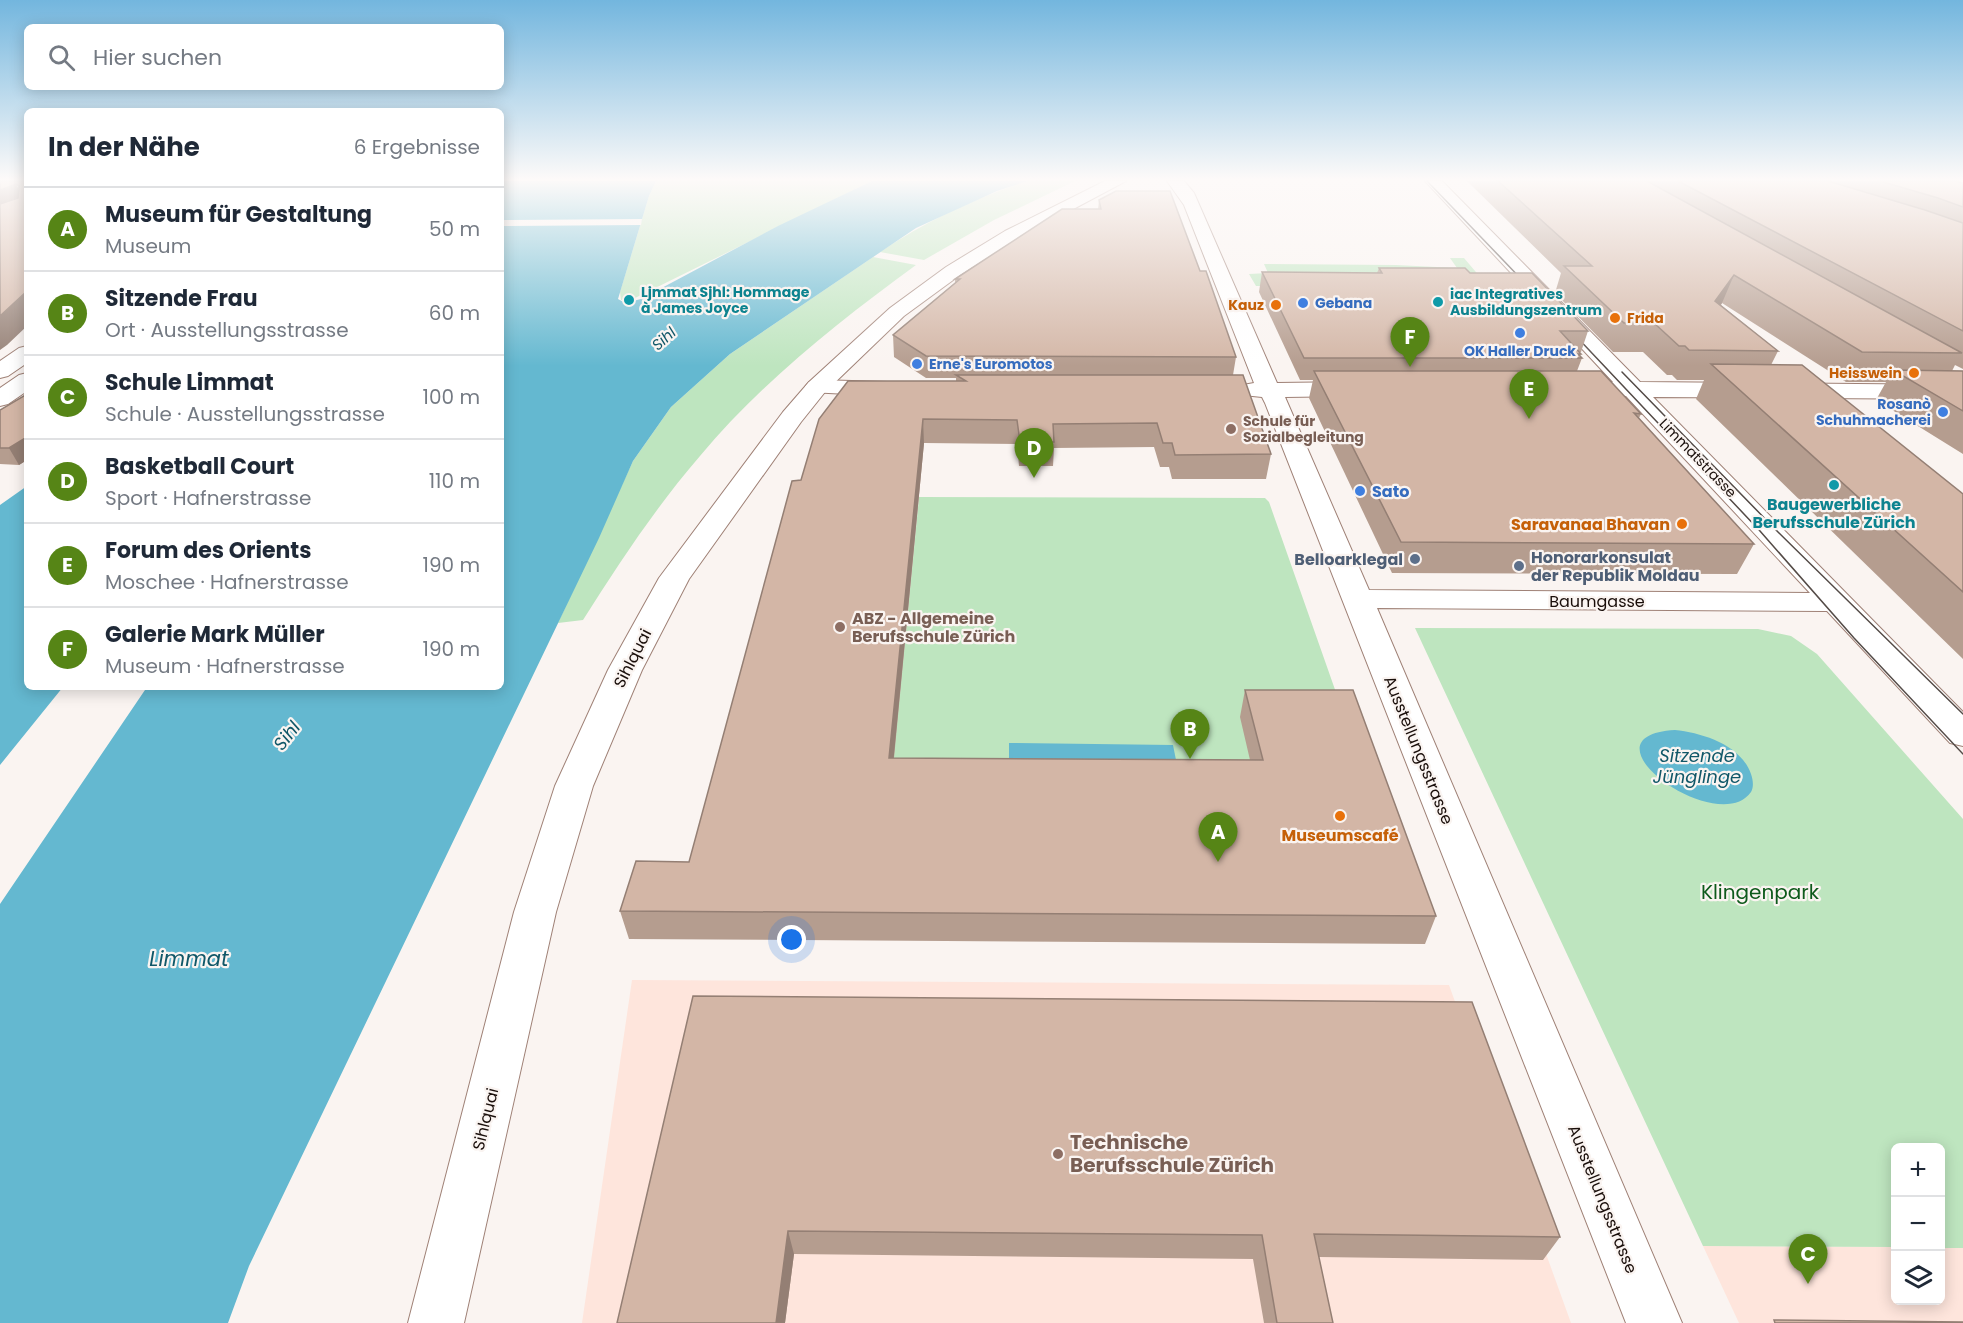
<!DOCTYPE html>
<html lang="de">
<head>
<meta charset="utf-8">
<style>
	body { margin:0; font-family:Poppins,sans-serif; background:#f6f6f7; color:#1f2937 }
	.controls { position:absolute; right:18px; bottom:18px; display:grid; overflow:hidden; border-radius:9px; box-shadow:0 3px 15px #0003 }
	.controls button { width:54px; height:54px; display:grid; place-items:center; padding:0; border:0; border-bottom:2px solid #e0e1e3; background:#fff; color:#1f2937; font:30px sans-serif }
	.you { position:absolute; left:792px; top:940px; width:21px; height:21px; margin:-15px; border:4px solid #fff; border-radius:50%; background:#1a73e8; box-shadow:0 0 0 9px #1a73e833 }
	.badge { display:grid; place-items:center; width:39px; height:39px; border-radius:50%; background:#568516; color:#fff; font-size:20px; font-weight:700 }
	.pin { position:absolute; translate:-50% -50px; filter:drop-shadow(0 2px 3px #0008) }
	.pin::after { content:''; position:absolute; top:32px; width:21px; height:18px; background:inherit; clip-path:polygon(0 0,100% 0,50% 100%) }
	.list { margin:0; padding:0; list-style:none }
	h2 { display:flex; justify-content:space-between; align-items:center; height:78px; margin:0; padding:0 24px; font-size:26px }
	h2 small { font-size:20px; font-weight:400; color:#747a83 }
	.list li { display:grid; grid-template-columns:39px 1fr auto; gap:18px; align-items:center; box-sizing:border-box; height:84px; padding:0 24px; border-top:2px solid #e0e1e3 }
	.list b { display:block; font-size:22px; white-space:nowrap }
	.list p { margin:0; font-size:20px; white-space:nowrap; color:#747a83 }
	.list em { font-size:20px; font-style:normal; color:#747a83 }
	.icon { flex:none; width:33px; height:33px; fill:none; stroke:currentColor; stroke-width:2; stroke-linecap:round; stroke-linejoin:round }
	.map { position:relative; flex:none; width:1963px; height:1323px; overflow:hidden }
	.search { position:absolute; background:#fff; box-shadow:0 3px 15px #0003; left:24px; top:24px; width:480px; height:66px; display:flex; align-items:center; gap:15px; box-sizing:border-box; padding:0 21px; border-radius:9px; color:#747a83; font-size:22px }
	.panel { position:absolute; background:#fff; box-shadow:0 3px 15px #0003; left:24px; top:108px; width:480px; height:582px; border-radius:9px }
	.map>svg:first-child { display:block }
	.education { fill:#fee5dc }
	.green { fill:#bee5bf }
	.water { fill:#64b8d0 }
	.pier { fill:#faf4f1 }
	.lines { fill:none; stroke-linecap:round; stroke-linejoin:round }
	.minor-casing { stroke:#9f8176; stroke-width:2 }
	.tertiary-casing { stroke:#9f8176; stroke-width:2 }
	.minor { fill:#fff; fill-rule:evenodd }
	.tertiary { fill:#fff; fill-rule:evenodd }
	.tram { stroke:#544b47; stroke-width:1.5 }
	.wall { fill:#b59d8f }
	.shaded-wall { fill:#947f74 }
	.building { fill:#d3b6a6; stroke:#947f74; stroke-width:1.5 }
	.culture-dot { fill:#0f9aa8; stroke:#faf4f1; stroke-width:2 }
	.shop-dot { fill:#3f7fe0; stroke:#faf4f1; stroke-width:2 }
	.food-dot { fill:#e8710a; stroke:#faf4f1; stroke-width:2 }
	.education-dot { fill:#8d6e63; stroke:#faf4f1; stroke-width:2 }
	.service-dot { fill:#5c6f8a; stroke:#faf4f1; stroke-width:2 }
	.labels { text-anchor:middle; stroke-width:4.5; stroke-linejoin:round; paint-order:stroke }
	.far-culture-label { font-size:14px; font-weight:bold; fill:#0d838f; stroke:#faf4f1; text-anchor:start }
	.far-shop-label { font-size:14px; font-weight:bold; fill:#366cbe; stroke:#faf4f1; text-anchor:start }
	.far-food-label { font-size:14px; font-weight:bold; fill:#c56008; stroke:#faf4f1; text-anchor:end }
	.far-education-label { font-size:14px; font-weight:bold; fill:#785e54; stroke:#faf4f1; text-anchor:start }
	.far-street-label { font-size:14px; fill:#190e0a; stroke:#faf4f1 }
	.far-water-label { font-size:15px; font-style:italic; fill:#105768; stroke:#faf4f1 }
	.shop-label { font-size:16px; font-weight:bold; fill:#366cbe; stroke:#faf4f1; text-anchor:start }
	.culture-label { font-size:16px; font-weight:bold; fill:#0d838f; stroke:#faf4f1 }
	.food-label { font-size:16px; font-weight:bold; fill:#c56008; stroke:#faf4f1; text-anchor:end }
	.service-label { font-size:16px; font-weight:bold; fill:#4e5e75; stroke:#faf4f1; text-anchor:start }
	.street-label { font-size:16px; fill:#190e0a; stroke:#faf4f1 }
	.education-label { font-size:16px; font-weight:bold; fill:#785e54; stroke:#faf4f1; text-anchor:start }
	.water-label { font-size:18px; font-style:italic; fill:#105768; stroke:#faf4f1 }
	.near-park-label { font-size:20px; fill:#0e5a1b; stroke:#faf4f1 }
	.near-education-label { font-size:20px; font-weight:bold; fill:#785e54; stroke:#faf4f1; text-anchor:start }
	.near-water-label { font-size:21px; font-style:italic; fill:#105768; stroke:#faf4f1 }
</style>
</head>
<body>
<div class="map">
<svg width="1963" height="1323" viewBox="0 0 1963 1323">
	<rect width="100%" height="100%" fill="#faf4f1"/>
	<path class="education" d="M632,980l817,5 122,338h-989z
		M1703,1246l192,1 1,53h44l1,-52h22v75h-224z"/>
	<path class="green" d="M656,181h216l-239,118 -12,1 -1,-8 29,-96z
		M1028,181h47l-81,39 -70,40 -44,-8c46,-31 95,-54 148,-71z
		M873,257l43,8c-78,57 -154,117 -216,191 -44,51 -81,107 -117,164l-25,3 75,-162 38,-54 59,-53z
		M1450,258h14l23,27 -231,1 -7,-12 19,-1 -4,-9 132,1 61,3z
		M919,497l346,1 4,4 76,216 -88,70 -366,-2z
		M1415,628l343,1 33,7 26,18 146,165v429h-22l-1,-100h-44l-1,99 -192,-1z"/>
	<path class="water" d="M501,181h155l-7,15 -31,103 7,4 16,-4 137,-73 94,-45h156l-31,10 -81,37 -186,126 -59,53 -38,54 -34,77 -350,728 -21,57h-228v-419l147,-217h354z
		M27,486v201h36l-63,78v-260z
		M1675,730c28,3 66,15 76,44 2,6 3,13 0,18 -33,47 -177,-56 -76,-62z
		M1009,743l164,2 5,25 -169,-3z"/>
	<path class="pier" d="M642,219l-1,6 -140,1v-6z"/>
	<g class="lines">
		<defs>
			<path id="minor" d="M1167,181h17l10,12 83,190 78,-1 8,2 4,5 -4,5 -8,2 -70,1 84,193 441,3 -184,-197 -62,-2 -4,-5 4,-5 49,-2 -188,-201h17l198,201 323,3v14l-310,-2 310,315v34l-13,-3 -123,-132 -450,-3 305,715h-56l-361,-920 -3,-6 -19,-2 -4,-5 4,-5 11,-2 -70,-178z
				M817,380l70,2 8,2 4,5 -4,5 -8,2 -78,-4 -4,-5 4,-5z"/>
			<path id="tertiary" d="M1105,181h21l-109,58 -57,36 -56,41 -79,76 -24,30 -112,157 -47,91 -49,116 -37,126 -92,411h-56l106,-411 41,-126 53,-116 51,-92 124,-166 26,-30 81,-74 56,-41 59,-36z
				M27,346v17l-19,13 -8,2v-17l19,-13z
				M27,373v18l-19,13 -8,2v-18l19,-13z"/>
		</defs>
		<use href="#minor" class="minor-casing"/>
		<use href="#tertiary" class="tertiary-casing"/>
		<use href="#minor" class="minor"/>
		<use href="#tertiary" class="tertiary"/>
		<path class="tram" d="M1427,181l100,104
			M1573,333l187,198 94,107 109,116
			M1622,372l154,158 187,184"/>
	</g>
	<path class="wall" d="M1467,181h489l7,2v186l-8,-4 -3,6h11v83l-87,-54 10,-18h-40l-124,-79 -1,2 57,46 -7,14 192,129v165l-267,-260 8,-19h-27l-5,-5h-5l-24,-23h-30l-58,-59 6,-20z
		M1099,200l101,71 36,86 -3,18 38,79 -5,25h-94l-3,-12h-9l-6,-20 -100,1 -1,18h-34l-2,-22 -93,-1 -30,315 356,2 -10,-43 5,-27 191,226 -11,28 -796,-5 -9,-28 69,-49 112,-382 155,-99v-3h-30l-32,-21 -1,-22 62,-52v-4l143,-70z
		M1379,268l91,5 118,58 -7,21h-2l2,2 -1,3 2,1 -5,13 64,43 -2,4 115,126 -17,30 -345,-1 -83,-175 4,-18h-13l-41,-88 3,-20 115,1z
		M27,394v66l-8,5 -19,-1v-54z
		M693,996l867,241 -17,23 -224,-3 14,66h-69l-11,-64 -459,-5 -9,69h-168z"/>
	<path class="shaded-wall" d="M16,184l10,20 -26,9v-23z
		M1734,275l-12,28 -19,26 12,-28z
		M27,291v35l-20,19 -7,5v-34z
		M923,419l1,24 -33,343 -2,-28z
		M27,437v23l-8,5 -10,-17z
		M788,1231l6,23 -9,69h-9z"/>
	<path class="building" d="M0,181h27v110l-27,25v-112l18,-6 1,-12 -3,-2 -16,6z
		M1498,181h149l315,172 -100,-1 -128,-77 -19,26 63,50 -89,-1 -4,-4h-6l-25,-23h-30l-60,-57h28z
		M1678,181h150l97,29 38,13v108z
		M1880,181h76l7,2v24l-25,-9z
		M1116,191h54l30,80h6l30,86 -310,-1 -33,-21 67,-56h-5l107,-70h39l-2,-9z
		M1379,268h86l5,5h62l56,58h-28l21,23h-3l4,4h-278l-42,-86 120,1z
		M1711,364l91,1 161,129v98z
		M1893,370l70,1v40z
		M1314,371h287l40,43 -7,-1 120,131 -353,-2z
		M956,375h287l28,79 -96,1 -3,-12h-9l-6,-20 -104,1 1,18h-34l-3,-22 -94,-1 -34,339 374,2 -18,-70h108l83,226 -816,-5 16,-50 53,1 103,-381 9,-1 18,-61 29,-38h118z
		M27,394v43l-18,11h-9v-38z
		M693,996l779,6 88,235 -246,-3 19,89h-56l-15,-88 -474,-4 -12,92h-159z
		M1774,1320l189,2v1h-188z"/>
	<linearGradient id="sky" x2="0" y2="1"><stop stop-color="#73b6de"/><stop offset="0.49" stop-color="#fdfaf9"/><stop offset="1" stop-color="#fdfaf9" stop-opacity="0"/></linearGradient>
	<rect width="1963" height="366" fill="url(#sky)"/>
	<g class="culture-dot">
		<circle cx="629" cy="300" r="6"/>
		<circle cx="1438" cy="302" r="6"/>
		<circle cx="1834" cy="485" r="6"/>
	</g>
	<g class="shop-dot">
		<circle cx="1303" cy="303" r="6"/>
		<circle cx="1520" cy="333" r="6"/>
		<circle cx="917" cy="364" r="6"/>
		<circle cx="1943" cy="412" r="6"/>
		<circle cx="1360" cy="491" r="6"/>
	</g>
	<g class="food-dot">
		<circle cx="1276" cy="305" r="6"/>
		<circle cx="1615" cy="318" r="6"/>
		<circle cx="1914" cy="373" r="6"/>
		<circle cx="1682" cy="524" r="6"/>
		<circle cx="1340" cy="816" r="6"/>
	</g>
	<g class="education-dot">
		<circle cx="1231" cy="429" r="6"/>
		<circle cx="840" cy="627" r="6"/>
		<circle cx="1058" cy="1154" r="6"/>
	</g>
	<g class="service-dot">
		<circle cx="1415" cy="559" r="6"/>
		<circle cx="1519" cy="566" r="6"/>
	</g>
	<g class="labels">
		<g class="far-culture-label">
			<text x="641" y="297">Ljmmat Sjhl: Hommage<tspan x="641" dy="16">à James Joyce</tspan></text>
			<text x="1450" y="299">iac Integratives<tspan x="1450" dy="16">Ausbildungszentrum</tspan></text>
		</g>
		<g class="far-shop-label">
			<text x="1315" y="308">Gebana</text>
			<text x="1520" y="356" text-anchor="middle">OK Haller Druck</text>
			<text x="929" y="369">Erne's Euromotos</text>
			<text x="1931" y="409" text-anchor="end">Rosanò<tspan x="1931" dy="16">Schuhmacherei</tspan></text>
		</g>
		<g class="far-food-label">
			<text x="1264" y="310">Kauz</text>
			<text x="1627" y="323" text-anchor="start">Frida</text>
			<text x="1902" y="378">Heisswein</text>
		</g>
		<g class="far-education-label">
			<text x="1243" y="426">Schule für<tspan x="1243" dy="16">Sozialbegleitung</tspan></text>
		</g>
		<g class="far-street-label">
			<text transform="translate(1698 458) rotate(46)" y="5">Limmatstrasse</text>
		</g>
		<g class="far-water-label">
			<text transform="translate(664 339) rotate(-42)" y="5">Sihl</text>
		</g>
		<g class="shop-label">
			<text x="1372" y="497">Sato</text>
		</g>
		<g class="culture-label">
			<text x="1834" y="510">Baugewerbliche<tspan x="1834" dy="18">Berufsschule Zürich</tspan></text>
		</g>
		<g class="food-label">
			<text x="1670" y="530">Saravanaa Bhavan</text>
			<text x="1340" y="841" text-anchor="middle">Museumscafé</text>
		</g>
		<g class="service-label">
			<text x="1531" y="563">Honorarkonsulat<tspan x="1531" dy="18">der Republik Moldau</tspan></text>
			<text x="1403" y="565" text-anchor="end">Belloarklegal</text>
		</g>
		<g class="street-label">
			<text x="1597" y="607">Baumgasse</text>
			<text transform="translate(632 658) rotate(-63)" y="6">Sihlquai</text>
			<text transform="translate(1419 750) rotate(68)" y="6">Ausstellungsstrasse</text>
			<text transform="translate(485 1119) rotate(-76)" y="6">Sihlquai</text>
			<text transform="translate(1603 1199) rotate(68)" y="6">Ausstellungsstrasse</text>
		</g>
		<g class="education-label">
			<text x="852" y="624">ABZ - Allgemeine<tspan x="852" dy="18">Berufsschule Zürich</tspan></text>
		</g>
		<g class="water-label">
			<text transform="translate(287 736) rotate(-52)" y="6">Sihl</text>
			<text x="1697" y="762">Sitzende<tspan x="1697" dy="21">Jünglinge</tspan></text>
		</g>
		<g class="near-park-label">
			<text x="1760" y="899">Klingenpark</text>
		</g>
		<g class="near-education-label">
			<text x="1070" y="1149">Technische<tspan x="1070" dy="23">Berufsschule Zürich</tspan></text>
		</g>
		<g class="near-water-label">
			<text x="189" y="966">Limmat</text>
		</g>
	</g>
</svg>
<div class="controls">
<button>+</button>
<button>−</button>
<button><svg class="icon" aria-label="layers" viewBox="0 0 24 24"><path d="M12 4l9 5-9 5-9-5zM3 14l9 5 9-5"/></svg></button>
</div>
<div class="you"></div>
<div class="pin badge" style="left:1218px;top:862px">A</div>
<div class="pin badge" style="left:1190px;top:759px">B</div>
<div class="pin badge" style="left:1808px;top:1284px">C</div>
<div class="pin badge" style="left:1034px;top:478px">D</div>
<div class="pin badge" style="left:1529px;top:419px">E</div>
<div class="pin badge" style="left:1410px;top:367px">F</div>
<div class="search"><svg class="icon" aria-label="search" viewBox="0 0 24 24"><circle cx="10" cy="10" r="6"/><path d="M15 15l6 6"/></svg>Hier suchen</div>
<section class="panel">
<h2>In der Nähe<small>6 Ergebnisse</small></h2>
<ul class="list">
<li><span class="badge">A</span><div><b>Museum für Gestaltung</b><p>Museum</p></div><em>50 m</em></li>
<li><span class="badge">B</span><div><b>Sitzende Frau</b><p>Ort · Ausstellungsstrasse</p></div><em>60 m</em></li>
<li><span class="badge">C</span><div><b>Schule Limmat</b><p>Schule · Ausstellungsstrasse</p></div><em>100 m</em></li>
<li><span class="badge">D</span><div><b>Basketball Court</b><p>Sport · Hafnerstrasse</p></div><em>110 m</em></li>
<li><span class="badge">E</span><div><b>Forum des Orients</b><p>Moschee · Hafnerstrasse</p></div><em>190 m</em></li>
<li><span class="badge">F</span><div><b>Galerie Mark Müller</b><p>Museum · Hafnerstrasse</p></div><em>190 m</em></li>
</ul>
</section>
</div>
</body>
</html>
